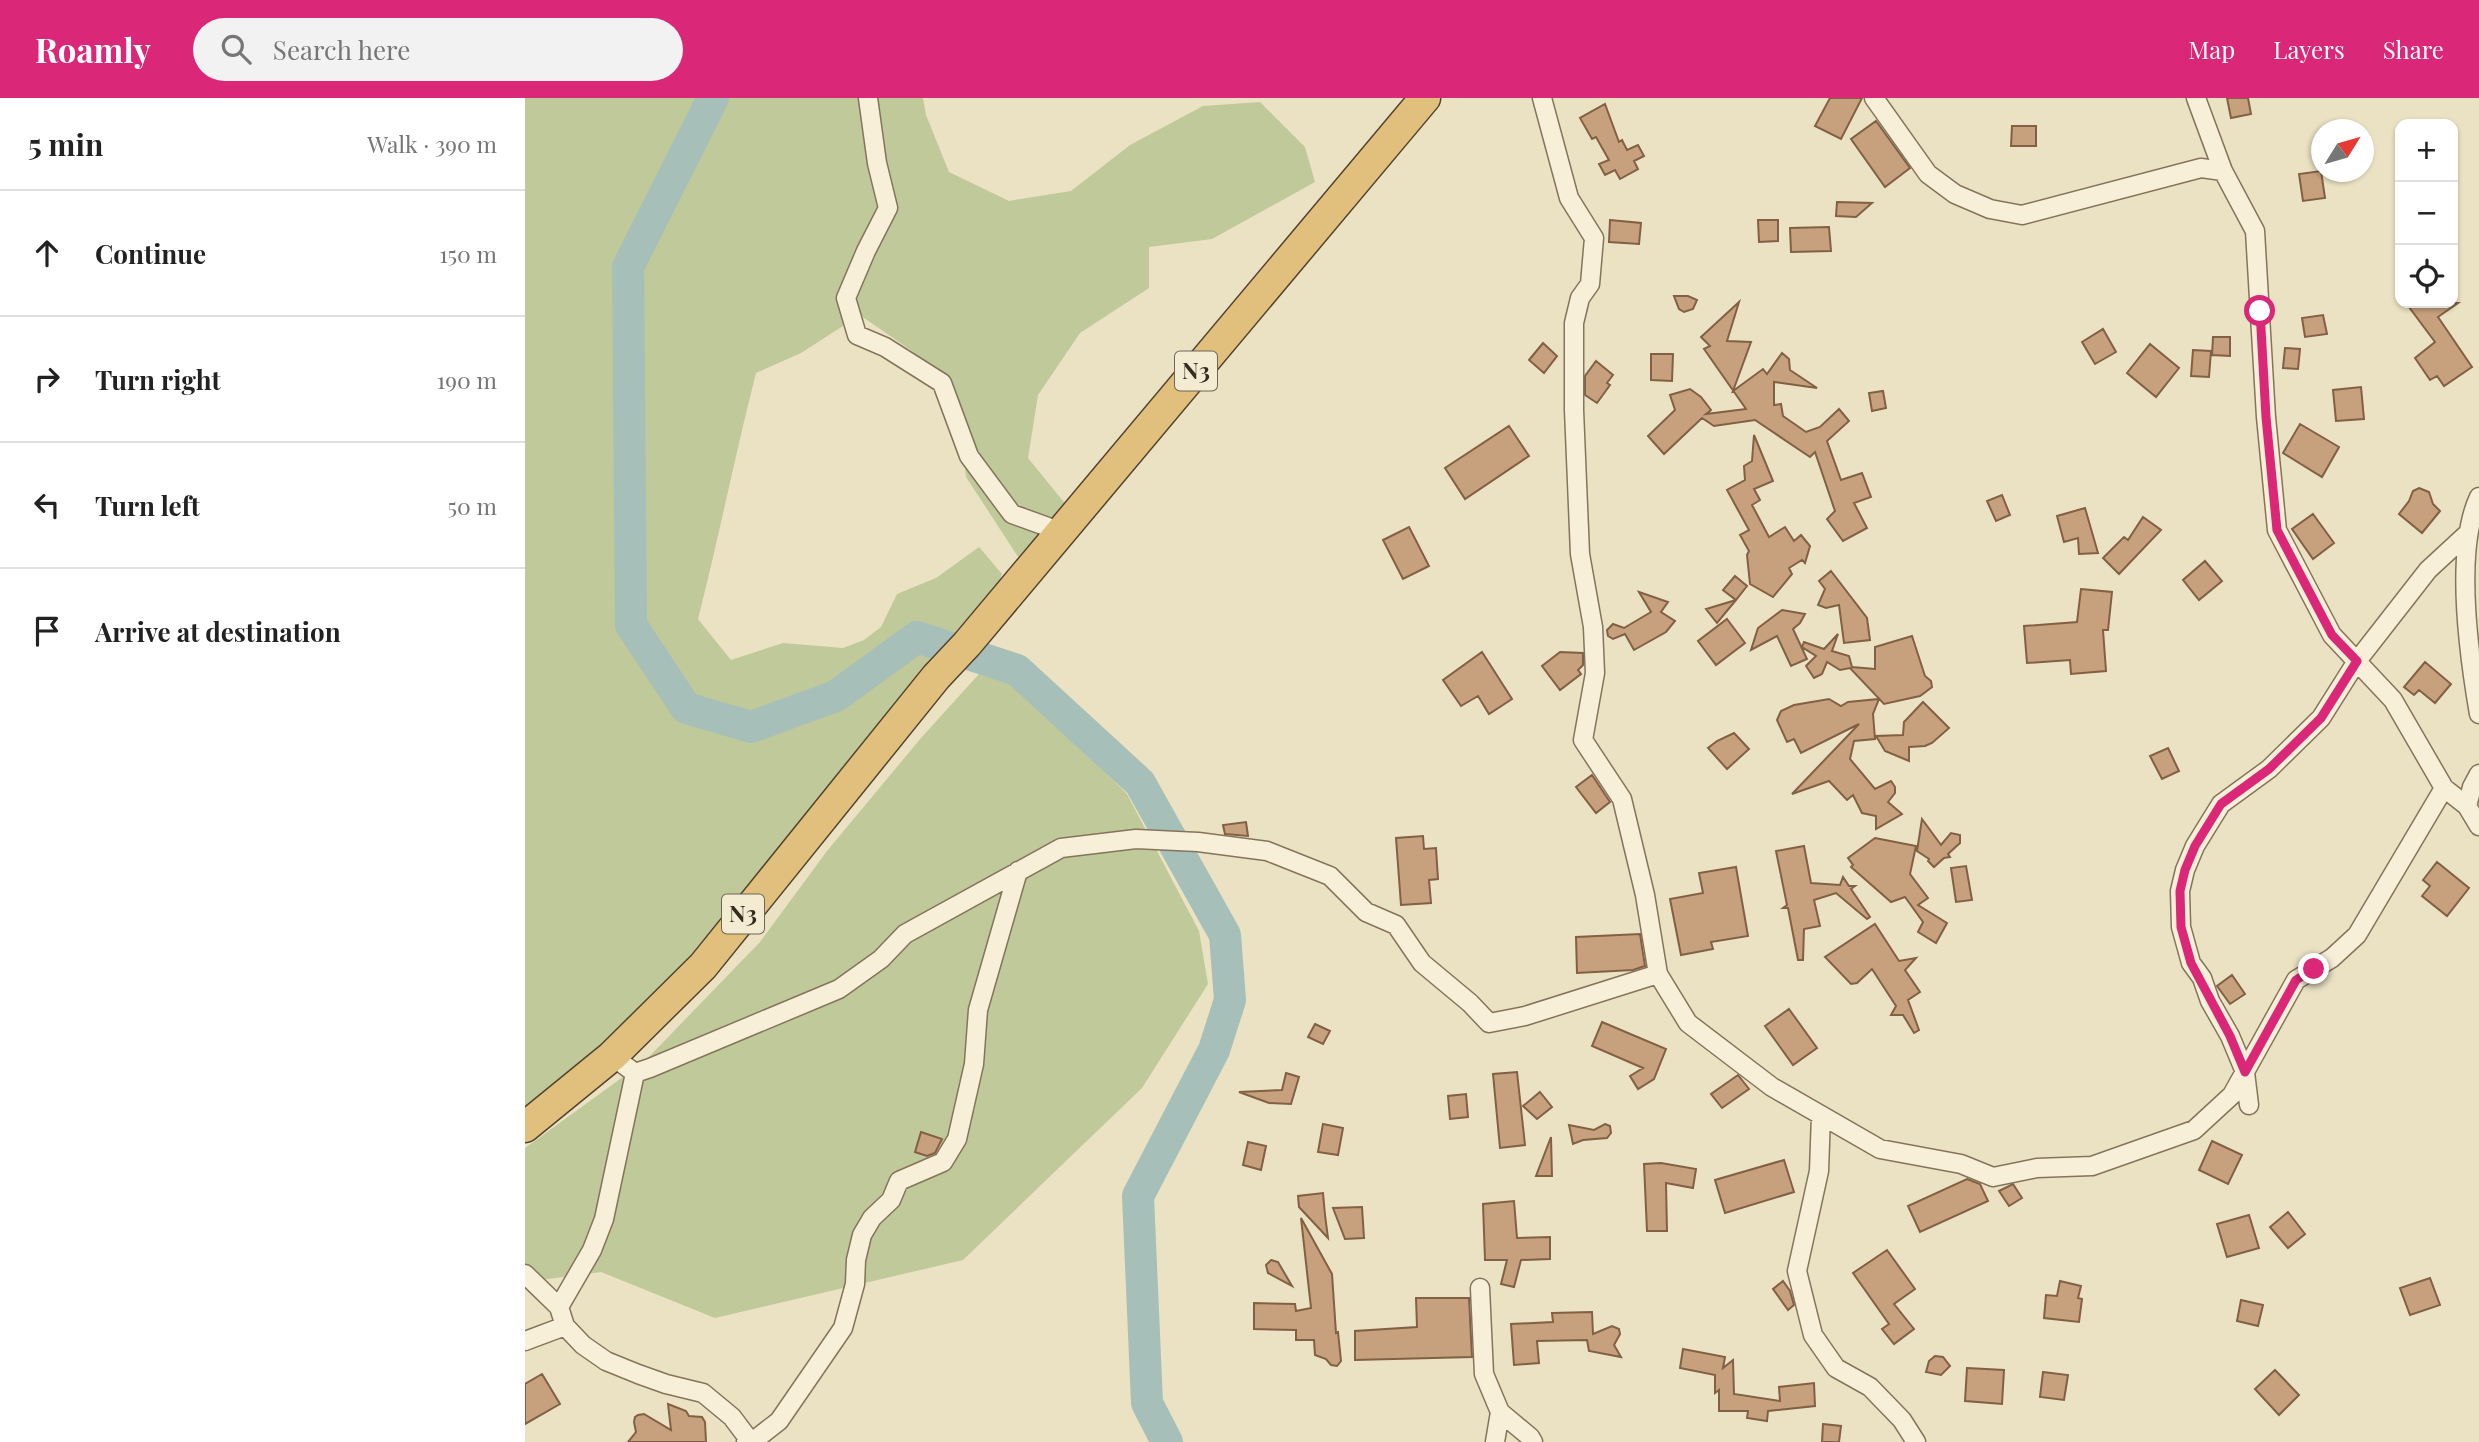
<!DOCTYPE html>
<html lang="en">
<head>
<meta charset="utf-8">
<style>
	body { margin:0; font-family:"Playfair Display",serif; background:#f2f2f2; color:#222 }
	.controls { position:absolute; right:21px; top:21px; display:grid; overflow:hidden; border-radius:14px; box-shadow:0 2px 5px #0004 }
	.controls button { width:63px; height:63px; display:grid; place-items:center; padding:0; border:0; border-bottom:2px solid #e0e0e0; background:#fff; color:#222; font:35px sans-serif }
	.compass { position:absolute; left:1786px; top:21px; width:63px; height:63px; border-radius:50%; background:#fff; box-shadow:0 2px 5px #0004; rotate:53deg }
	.stop { position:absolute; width:21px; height:21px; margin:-16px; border:5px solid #db2777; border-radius:50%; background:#fff }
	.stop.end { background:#db2777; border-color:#fff; box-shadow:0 2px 7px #0008 }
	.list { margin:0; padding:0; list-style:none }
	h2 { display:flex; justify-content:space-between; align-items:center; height:91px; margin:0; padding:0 28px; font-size:30px }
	h2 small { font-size:23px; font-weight:400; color:#767676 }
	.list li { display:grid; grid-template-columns:46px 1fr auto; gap:21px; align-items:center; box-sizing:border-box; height:126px; padding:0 28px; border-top:2px solid #e0e0e0 }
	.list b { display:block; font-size:26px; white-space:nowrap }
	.list em { font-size:23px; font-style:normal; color:#767676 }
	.icon { flex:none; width:38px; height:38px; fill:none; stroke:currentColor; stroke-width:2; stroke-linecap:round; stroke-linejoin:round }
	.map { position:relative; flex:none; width:1954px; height:1344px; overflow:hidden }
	header { display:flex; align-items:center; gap:42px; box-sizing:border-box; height:98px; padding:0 35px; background:#db2777; color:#fff }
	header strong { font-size:33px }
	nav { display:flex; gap:38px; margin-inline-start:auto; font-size:24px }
	.search { width:490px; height:63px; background:#f2f2f2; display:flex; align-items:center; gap:18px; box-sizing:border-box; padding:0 24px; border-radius:38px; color:#767676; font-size:26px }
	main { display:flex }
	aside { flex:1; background:#fff }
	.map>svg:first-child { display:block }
	.green { fill:#c0c999 }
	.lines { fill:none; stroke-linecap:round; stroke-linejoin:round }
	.river { stroke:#a6bfb9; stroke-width:32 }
	.building { fill:#c7a07d; stroke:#826043; stroke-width:2 }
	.minor-casing { stroke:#85745c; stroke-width:21 }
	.trunk-casing { stroke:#534230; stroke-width:33 }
	.minor { stroke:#f7efd7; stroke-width:18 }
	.trunk { stroke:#e0c07c; stroke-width:30 }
	.route { stroke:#db2777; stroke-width:9 }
	.labels { text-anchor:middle; stroke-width:6; stroke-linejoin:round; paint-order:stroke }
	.shield { fill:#f3ecd3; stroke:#6f6555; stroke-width:2 }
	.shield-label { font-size:23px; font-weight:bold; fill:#362b1f }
</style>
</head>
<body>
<header>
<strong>Roamly</strong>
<div class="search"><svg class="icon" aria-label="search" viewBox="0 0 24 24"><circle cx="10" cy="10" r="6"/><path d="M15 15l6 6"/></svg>Search here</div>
<nav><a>Map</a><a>Layers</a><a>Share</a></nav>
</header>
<main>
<aside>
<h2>5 min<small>Walk · 390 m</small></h2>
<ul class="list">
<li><svg class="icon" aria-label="ahead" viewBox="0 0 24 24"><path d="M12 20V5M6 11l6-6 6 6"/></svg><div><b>Continue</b></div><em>150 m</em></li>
<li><svg class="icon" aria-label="right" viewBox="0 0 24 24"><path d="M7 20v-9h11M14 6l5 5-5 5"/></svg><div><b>Turn right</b></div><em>190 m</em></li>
<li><svg class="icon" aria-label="left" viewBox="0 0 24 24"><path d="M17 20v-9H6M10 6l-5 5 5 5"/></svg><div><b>Turn left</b></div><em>50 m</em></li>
<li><svg class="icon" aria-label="arrive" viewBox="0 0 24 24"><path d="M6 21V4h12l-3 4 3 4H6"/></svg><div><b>Arrive at destination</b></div></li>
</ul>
</aside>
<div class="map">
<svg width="1954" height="1344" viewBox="0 0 1954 1344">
	<rect width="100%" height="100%" fill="#ebe2c4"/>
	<path class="green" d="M0,0h398l3,17 23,57 60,29 62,-10 59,-46 73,-39 57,-4 45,45 10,35 -103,57 -63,8v41l-69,45 -42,62 -10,63 44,54 -48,54 -58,-89 -8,-77 -46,-49 -55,-38 -15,-26 1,39 -42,27 -45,20c-21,82 -37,164 -58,246l33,41 52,-17 60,5 21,-8 17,-13 16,-33 39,-16 43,-31 23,27 -28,70 -317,357 -132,113z
		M454,576l42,14 106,106 72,137 9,53 -66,104 -179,172 -248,58 -114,-46 -76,10v-134l120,-87 115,-119 67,-91 94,-113z"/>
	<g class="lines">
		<path class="river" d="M188,0l-85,169 3,358 55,83 65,19 85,-31 81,-59 100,33 123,113 85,152 5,65 -16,50 -76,146 9,207 20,39"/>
	</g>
	<path class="building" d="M1305,0h32l-21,41 -26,-13z
		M1702,0h21l3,16 -20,4z
		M1080,6l14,38 3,-2 5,10 11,-5 6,11 -10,5 4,8 -18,10 -5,-9 -10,5 -6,-11 10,-4 -13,-23 -4,2 -12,-21z
		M1351,23l34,47 -25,19 -34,-48z
		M1487,28h24v20h-25z
		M1796,73l4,27 -22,3 -4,-27z
		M1312,104l35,1 -16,14 -20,-1z
		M1085,122l31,3 -2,21 -30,-2z
		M1233,122h20v21l-19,1z
		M1304,129l2,24 -40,1 -1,-24z
		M1149,198h14l9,4 -4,9 -9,3 -5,-3z
		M1214,204l-12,39 24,1 -18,49 30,-22 4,5 15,-21 7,6 1,11 27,18 -43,-6v23l7,-1 2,12 23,16 14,-5 19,-18 10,12 -22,20 14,39 21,-7 9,24 -17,6 13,25 -24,13 -16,-22 8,-8 -20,-59 -5,5 -55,-37 -41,6 -12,-8 -38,36 -16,-18 27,-26 -5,-15 20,-6 11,8 10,13 -5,4 40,-5 -42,-60 6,-3 -9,-9z
		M1881,205h52l-20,14 34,50 -28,19 -7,-10 -7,4 -15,-22 20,-16z
		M1798,217l4,19 -22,3 -3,-19z
		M1578,231l13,23 -21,12 -13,-22z
		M1688,239h17v19l-18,-1z
		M1018,245l14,13 -13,17 -15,-13z
		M1625,246l29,24 -23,29 -29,-24z
		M1760,250l15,1 -2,20 -15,-1z
		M1668,252l18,1 -2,26 -18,-1z
		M1126,256h22l-1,27 -21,-1z
		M1071,263l17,14 -6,8 3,2 -13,18 -12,-8v-19z
		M1836,289l3,32 -28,2 -3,-31z
		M1358,293l3,17 -14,3 -3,-18z
		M1775,326l39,23 -17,30 -39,-24z
		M984,328l20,30 -64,43 -20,-31z
		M1229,337l19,46 -19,8 6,11 -8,5 17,32 16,-10 9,14 7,-6 9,11 -5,17 -3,-3 -13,8 3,6 -19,23 -23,-13 -3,-29 2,-4 -9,-16 9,-5 -22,-40 18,-10 -1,-14 8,-5z
		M1894,390l10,4 4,12 7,7 -18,22 -23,-19 10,-13 4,-10z
		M1477,397l8,20 -14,6 -9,-20z
		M1560,410l13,45 -19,1 -1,-16 -14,4 -7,-26z
		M1788,416l21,29 -21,16 -21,-30z
		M1618,419l18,13 -42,44 -16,-16 21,-21 4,3z
		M884,429l20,39 -26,13 -20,-39z
		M1680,463l17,20 -23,19 -16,-20z
		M1306,473l36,47 3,22 -26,3 -5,-38 -13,3 -8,-3 7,-16 -6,-8z
		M1210,478l12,10 -11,14 -13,-10z
		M1556,491l31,3 -4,38h-5l3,41 -35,3 -1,-14 -43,3 -3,-37 53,-4z
		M1114,494l29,10 -7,10 14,9 -9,11 -32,18 -9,-16 -12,5 -5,-3 -1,-6 6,-6 11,4 27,-16z
		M1211,502l-19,23 -11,-14z
		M1257,512l23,4 -5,9 -7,6 14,30 -16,7 -14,-30 -26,14 7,-22z
		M1202,521l18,24 -29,22 -18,-24z
		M1313,536l-6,17 17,5 3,11 23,2v-22l37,-11 13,40 6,5 1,6 -12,9 -36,8 -34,-36 -10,2 -13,-8 -5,12 -8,4 -8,-12 10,-10 -14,-9 2,-5 20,7z
		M957,554l30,47 -23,15 -11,-18 -17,10 -18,-26z
		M1035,554l23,1v12l-5,5 3,4 -21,16 -18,-24z
		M1900,564l26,22 -16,19 -16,-13 -5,5 -10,-8z
		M1304,601l12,7 7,-4 31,-3 -6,15 2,25 -21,2 -4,18 25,30 16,-8 4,6v6l-7,9 14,12 -26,15v-13l-14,-3 -9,-18 -6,5 -18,-19 -37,13 67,-70 -58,29 -7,-14 -7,3 -10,-22 4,-9 13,-6z
		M1398,604l26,26 -17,15 -7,3 -16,1v14l-24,-10 -9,-15 27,-1 1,-13z
		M1209,635l15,16 -22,20 -19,-21 9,-7z
		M1643,650l11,23 -17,8 -12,-23z
		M1067,677l18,27 -14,11 -20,-26z
		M1397,721l19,26 10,-12 9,2v8l-12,11 2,3 -6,1 -10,9 -6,-6 1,-2 -12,-8z
		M721,724l2,14 -23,-2 -2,-9z
		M898,738l1,13 12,-1 2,31 -9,1 2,23 -30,2 -5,-67z
		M1350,740l41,8 -6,28 18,24 -10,7 29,18 -11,20 -18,-11 5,-10 -18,-25 -14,5 -40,-35 2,-2 -5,-7z
		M1279,748l7,37 29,2 3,-8 6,9h6l-4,3 19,28 -3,2 -31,-26 -22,7 6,26 -16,3 -1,31h-5l-10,-52h-5l4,-3 -11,-54z
		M1912,764l32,26 -22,28 -25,-20 8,-10 -7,-6z
		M1441,768l6,34 -16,2 -5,-34z
		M1211,769l12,69 -37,6 2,7 -32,6 -11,-56 33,-6 -4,-20z
		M1350,826l24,37 17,-3 -11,12 15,22 -12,8 11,30 -5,3 -11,-18h-12l5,-9 -24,-37 -15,14 -6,1 -26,-27z
		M1115,836l5,32 -12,4 -56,3 -1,-36z
		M1707,877l13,19 -15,10 -13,-18z
		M1264,911l28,39 -24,17 -28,-39z
		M1077,924l64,27 -12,30 -16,10 -8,-13 13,-8 -51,-22z
		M790,926l15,7 -7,13 -15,-7z
		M992,974l8,73 -25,3 -7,-74z
		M761,975l13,4 -8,27 -22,-1 -30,-11 43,-2z
		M1213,977l11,14 -27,19 -11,-14z
		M1015,994l12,15 -15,12 -14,-13z
		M941,996l2,23 -18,2 -2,-23z
		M798,1026l20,4 -5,27 -20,-3z
		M1080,1026l5,2 1,7 -4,5 -24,2 -10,4 -4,-19 25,5z
		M396,1034l21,7 -7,14 -8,3 -12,-4z
		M1026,1039l1,39h-16z
		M1687,1043l30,14 -14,29 -29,-14z
		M723,1044l18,4 -5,24 -18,-5z
		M1259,1062l10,32 -69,21 -10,-33z
		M1136,1065l35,6 -3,19 -27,-5 1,48h-20l-3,-67z
		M1442,1081l13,5 8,17 -68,31 -12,-26z
		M1488,1086l9,14 -13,8 -10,-15z
		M798,1095l2,22 3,23 -29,-31 -1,-11z
		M989,1103l3,37 33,-1v22l-29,1 -7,27 -13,-3 6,-24h-22l-2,-56z
		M837,1109l2,31 -19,1 -12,-31z
		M1763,1114l17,22 -17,14 -18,-21z
		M1724,1117l10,33 -32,9 -10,-33z
		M776,1120l31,56 4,59 2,-1 3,29 -4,5 -6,-1 -5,-6 -11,-4 -1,-15h-18v-10l-42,-1v-26l41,1 1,7 15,-3z
		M1362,1152l28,39 -21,15 20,25 -20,15 -12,-15 7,-5 -36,-51z
		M746,1162l7,2 14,24 -24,-13 -2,-8z
		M1905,1180l10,27 -30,10 -10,-27z
		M1258,1183l7,10 4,14 -6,5 -15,-21z
		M1535,1183l21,5 -3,12 4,1 -3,23 -35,-4 2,-23 11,1z
		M891,1200h53l3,59 -117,3v-29l62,-4z
		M1716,1202l22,5 -5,21 -21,-5z
		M1067,1214l1,22 19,-8 7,3 1,5 -6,11 7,12 -32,-6 -2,-11 -50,1 2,22 -25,2 -3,-41 42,-2 -1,-9z
		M1158,1251l42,8 -2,11 10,-8 1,34 46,7 -1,-14 35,-4 1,23 -47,5 -1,10 -20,-3 1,-7h-29v-21l-4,3v-18l-35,-7z
		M1410,1258l8,1 7,9 -9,9 -15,-3 3,-11z
		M1442,1270l37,2 -2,34 -37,-3z
		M1750,1272l24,25 -20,20 -24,-26z
		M1518,1274l25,3 -4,25 -24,-3z
		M17,1276l18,30 -35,20v-40z
		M143,1306l18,7 3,5 13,1 3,5 1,20h-78l8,-10 -2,-10 1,-5 3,-2 6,-1 27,16z
		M1298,1326l18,2 -2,16h-17z"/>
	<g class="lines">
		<defs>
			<path id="minor" d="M343,0l9,65 11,45 -22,43 -20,47 11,37 28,12 57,36 27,73 43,58 47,17
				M1017,0l27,100 25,40 -4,46 -10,14 -6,25v87l6,144 13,73 2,46 -12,67 39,59 23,96 13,79 30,49 84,64 108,62 81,15 32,13 44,-9 55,-2 102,-36 38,-35 64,-115 36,-22 25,-23 87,-147
				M1349,0l54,76 27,20 35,15 32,6 179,-47 22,3
				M1671,0l27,73 32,60 11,186 11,113 55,105 61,65 51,88 23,18 12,20
				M1954,399c-25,53 -10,159 0,217
				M1942,708l5,-19 7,-13
				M87,958l23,17 15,-5 189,-79 42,-30 24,-25 156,-86 75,-9 62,3 69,9 63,25 36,36 30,13 26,38 48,40 19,20 36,-7 133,-42
				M1724,1007l-4,-33 -15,-36 -20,-35 -8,-23 -11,-15 -10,-36 -1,-36 5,-21 10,-24 26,-42 48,-35 52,-51 36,-57 71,-91 39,-36
				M1296,1017l-2,56 -22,100 16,64 23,33 34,19 32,33 14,22
				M0,1176l34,33 6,19 18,19 23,16 32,13 28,10 37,9 29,24 15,20 -1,5
				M955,1190l4,86 16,38 30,25 3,5
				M34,1209l33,-57 12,-31 31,-146
				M0,1243l40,-15
				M227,1344l27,-21 64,-93 12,-44 1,-24 6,-25 10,-17 19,-18 8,-19 44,-19 14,-23 17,-75 4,-54 40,-139
				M970,1344l5,-30"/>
			<path id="trunk" d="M0,1029l87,-71 91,-90 233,-289 31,-33 458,-546"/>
		</defs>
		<use href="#minor" class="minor-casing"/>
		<use href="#trunk" class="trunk-casing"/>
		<use href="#minor" class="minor"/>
		<use href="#trunk" class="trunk"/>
	</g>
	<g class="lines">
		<path class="route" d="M1735,213l6,106 11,113 55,105 25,26 -36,57 -52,51 -48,35 -26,42 -10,24 -5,21 1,36 10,36 39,73 15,36 51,-92 18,-11"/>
	</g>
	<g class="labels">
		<g class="shield">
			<rect x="650" y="253.5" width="42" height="39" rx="5"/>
			<rect x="197" y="796.5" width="42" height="39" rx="5"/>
		</g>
		<g class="shield-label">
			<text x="671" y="281">N3</text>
			<text x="218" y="824">N3</text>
		</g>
	</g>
</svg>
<div class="controls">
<button>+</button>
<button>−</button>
<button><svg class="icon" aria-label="locate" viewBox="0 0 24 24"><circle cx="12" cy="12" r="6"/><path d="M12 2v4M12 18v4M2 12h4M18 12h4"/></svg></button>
</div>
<svg class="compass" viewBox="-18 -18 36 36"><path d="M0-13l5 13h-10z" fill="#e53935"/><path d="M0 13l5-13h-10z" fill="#767676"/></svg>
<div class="stop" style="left:1735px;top:213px"></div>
<div class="stop end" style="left:1789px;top:871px"></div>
</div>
</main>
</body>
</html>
